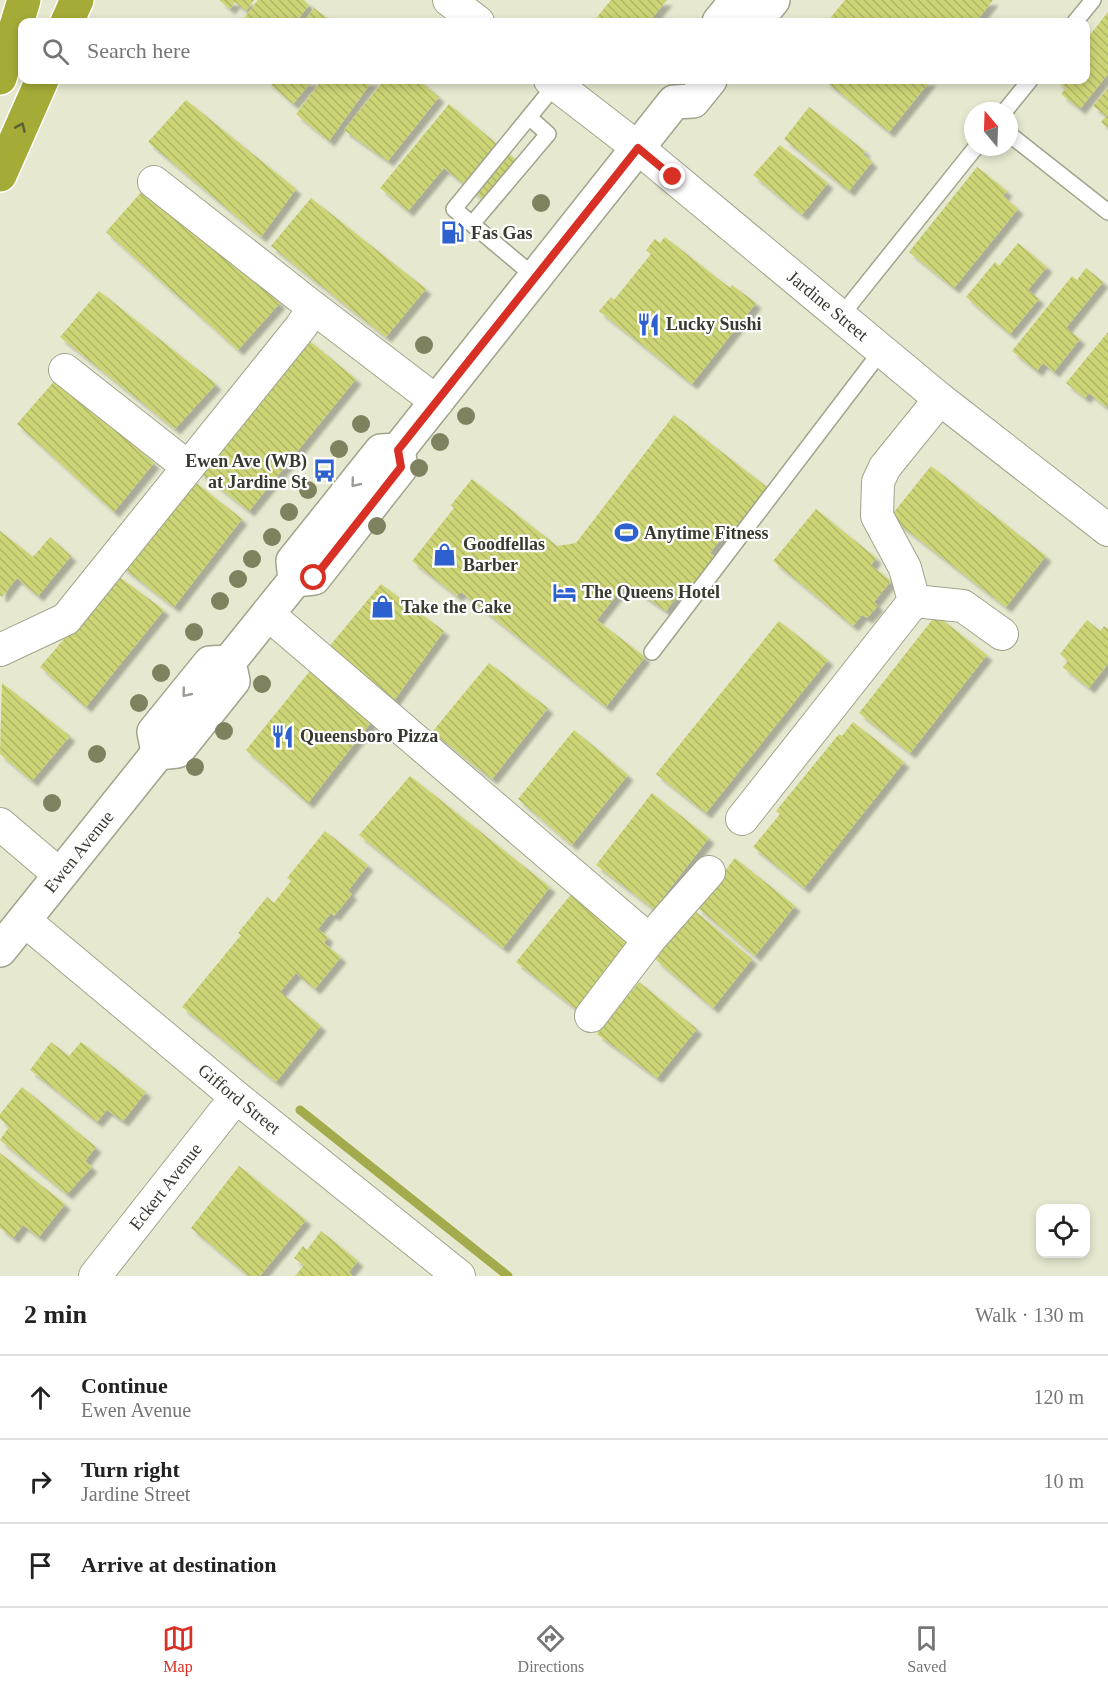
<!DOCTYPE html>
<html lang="en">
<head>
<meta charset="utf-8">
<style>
	body { margin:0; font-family:Georgia,serif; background:#f6f6f6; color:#222 }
	.controls { position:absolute; right:18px; bottom:18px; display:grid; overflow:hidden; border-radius:12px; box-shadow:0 3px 9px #0003 }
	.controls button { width:54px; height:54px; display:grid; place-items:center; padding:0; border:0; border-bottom:2px solid #e0e0e0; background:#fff; color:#222; font:30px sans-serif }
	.compass { position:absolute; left:964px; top:102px; width:54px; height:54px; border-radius:50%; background:#fff; box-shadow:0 3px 9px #0003; rotate:341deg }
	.stop { position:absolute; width:18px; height:18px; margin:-14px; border:4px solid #d93025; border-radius:50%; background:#fff }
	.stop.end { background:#d93025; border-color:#fff; box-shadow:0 2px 6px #0008 }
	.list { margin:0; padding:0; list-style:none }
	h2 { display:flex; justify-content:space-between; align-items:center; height:78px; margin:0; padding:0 24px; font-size:26px }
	h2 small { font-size:20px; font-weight:400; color:#767676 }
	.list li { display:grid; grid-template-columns:39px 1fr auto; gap:18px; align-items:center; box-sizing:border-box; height:84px; padding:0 24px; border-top:2px solid #e0e0e0 }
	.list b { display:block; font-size:22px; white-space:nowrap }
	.list p { margin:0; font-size:20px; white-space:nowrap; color:#767676 }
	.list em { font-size:20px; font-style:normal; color:#767676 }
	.icon { flex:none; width:33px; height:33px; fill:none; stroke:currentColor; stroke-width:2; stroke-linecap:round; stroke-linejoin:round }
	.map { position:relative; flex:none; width:1108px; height:1276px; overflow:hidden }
	.search { position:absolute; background:#fff; box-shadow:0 3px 9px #0003; left:18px; right:18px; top:18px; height:66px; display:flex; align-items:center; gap:15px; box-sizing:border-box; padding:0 21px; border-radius:12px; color:#767676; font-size:22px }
	.sheet { height:330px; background:#fff }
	nav { display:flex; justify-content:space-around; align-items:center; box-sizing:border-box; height:84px; border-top:2px solid #e0e0e0; background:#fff; font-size:16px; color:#767676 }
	nav a { display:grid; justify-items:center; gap:3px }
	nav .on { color:#d93025 }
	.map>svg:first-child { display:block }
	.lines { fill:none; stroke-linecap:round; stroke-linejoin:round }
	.stream { stroke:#a4ab4d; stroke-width:9 }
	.building { fill:url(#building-back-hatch); filter:url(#shadow) }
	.service-casing { stroke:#a1a48c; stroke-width:18 }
	.minor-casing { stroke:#a1a48c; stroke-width:34 }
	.tertiary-casing { stroke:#a1a48c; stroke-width:36 }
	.motorway-casing { stroke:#fff; stroke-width:36 }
	.service { stroke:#fff; stroke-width:15 }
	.minor { stroke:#fff; stroke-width:32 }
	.tertiary { stroke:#fff; stroke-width:33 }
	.motorway { stroke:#a4ab36; stroke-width:33 }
	.tree { fill:#7f815f }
	.oneway { stroke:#5e6131 }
	.oneway2 { stroke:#9c9c97 }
	.route { stroke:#d93025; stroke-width:8 }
	.labels { text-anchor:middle; stroke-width:4.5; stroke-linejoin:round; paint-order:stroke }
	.poi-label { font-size:18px; font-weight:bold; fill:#38392f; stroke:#fff; text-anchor:start }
	.street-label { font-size:18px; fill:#38392f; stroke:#fff }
</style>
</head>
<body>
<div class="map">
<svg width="1108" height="1276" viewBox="0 0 1108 1276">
	<defs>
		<pattern id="building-back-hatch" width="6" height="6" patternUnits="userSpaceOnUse" patternTransform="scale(1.5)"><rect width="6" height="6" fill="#ccd476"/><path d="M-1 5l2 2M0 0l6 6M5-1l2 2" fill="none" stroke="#b0b766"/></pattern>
		<filter id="shadow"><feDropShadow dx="5.5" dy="5.5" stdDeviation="1.5" flood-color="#0004"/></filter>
	</defs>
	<rect width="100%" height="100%" fill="#e6e9cf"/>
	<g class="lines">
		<path class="stream" d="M300,1110l208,166"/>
	</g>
	<path class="building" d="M219,0h35l-8,11 -11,-9 -5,7z
		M258,0h46l5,5 -13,17h-55z
		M611,0h56l-18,22h-56z
		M845,0h148l-17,22h-149z
		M314,8l18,14h-29z
		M1108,12v62l-28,35 -19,-15 5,-6 -11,-8h31v-40z
		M266,80h47l-20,24z
		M322,80h51l-44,61 -33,-27z
		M384,80h35l20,17 -51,64 -44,-31z
		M824,80h107l-42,52z
		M1108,88v40l-7,-6 5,-6 -13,-10z
		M186,100l110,89 -35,48 -113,-95z
		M449,104l67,56 -33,39 -39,-31 -36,43 -28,-23z
		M809,107l56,44 -2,3 9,8 -23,29 -65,-52z
		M780,145l48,38 -26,32 -49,-40z
		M977,167l30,24 -4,5 15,13 -64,79 -45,-36z
		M144,189l136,114 -42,47 -132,-118z
		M311,198l115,91 -40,48 -115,-91z
		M665,237l65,51 2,-3 24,18 -64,81 -93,-73 12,-14 3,3 37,-46 -5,-4 9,-11 5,4z
		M1018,243l29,24 -19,23 11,9 -29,35 -44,-37 29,-35 4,4z
		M1086,268l17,14 -37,46 14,11 -26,33 -11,-9 -6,8 -25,-20 60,-75 5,4z
		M99,291l117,93 -41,45 -115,-92z
		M1108,332v72l-2,3 -17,-14 -4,5 -19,-15z
		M306,338l50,41 -107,132 -51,-40z
		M57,378l97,85 -40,49 -97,-88z
		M674,415l93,72 -34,43 -3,-3 -20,26 5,4 -29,38 -5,-4 -15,20 -40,-28 -29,37 48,37 -39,50 -145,-115 -4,4 -45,-35 42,-53 -3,-3 21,-26 85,67 19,-3z
		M931,466l115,90 -40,51 -116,-90z
		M190,478l52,41 -68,88 -53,-41z
		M816,509l60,49 -5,7 20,16 -17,21 4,4 -11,12 -5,-3 -9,11 -80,-65z
		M0,531l33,26 17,-20 21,19 -33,40 -21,-18 -15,19 -2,-2z
		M118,576l46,34 -78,97 -46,-40z
		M381,584l63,47 -51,71 -65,-54z
		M936,615l51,40 -77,98 -51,-40z
		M1087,620l13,11 4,-5 4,3v35l-19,24 -26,-21 5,-6 -8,-7z
		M779,621l49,39 -122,153 -50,-39z
		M489,663l59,45 -56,71 -60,-47z
		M310,671l63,49 -65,83 -62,-53z
		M2,683l68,53 -38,45 -32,-27z
		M853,722l51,40 -100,126 -51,-41 27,-33 -4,-3 63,-77 3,2z
		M574,730l54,45 -56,70 -54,-46z
		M410,776l140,111 -47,61 -144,-113z
		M652,793l57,45 -55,71 -58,-44z
		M325,831l43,34 -20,26 4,3 -18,22 -3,-3 -13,16 10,8 -4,6 17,14 -26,32 -19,-16 -16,19 41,34 -45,56 -94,-75 59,-72 -3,-2 29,-36 7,6 17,-22 -4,-3z
		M735,858l60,48 -40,50 -58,-49z
		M573,892l57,47 -54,70 -60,-47z
		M695,911l57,48 -39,49 -58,-49z
		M639,982l58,47 -40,49 -60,-44z
		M51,1042l18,14 12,-14 65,50 -23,29 -16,-11 -10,12 -67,-52z
		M22,1087l74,60 -11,14 7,6 -25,27 -67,-54 9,-13 -9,-8v-5z
		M0,1153l65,51 -26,33 -16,-12 -10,13 -13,-10z
		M239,1166l67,54 -46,56h-11l-58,-48z
		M321,1231l37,30 -9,11 4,4h-58l9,-11 -10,-7 9,-12 4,4z"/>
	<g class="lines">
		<defs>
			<path id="service" d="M1075,22l18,-22
				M1005,111l25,-31
				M529,117l19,17 -76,90 63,53
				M1009,134l99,78
				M472,224l-18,-15 102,-125
				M840,317l136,-170
				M652,652l230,-302"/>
			<g id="minor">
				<path d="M449,0l29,22"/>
				<path id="s1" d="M550,80l88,68 302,251 168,131"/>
				<path d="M154,182l160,126"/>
				<path d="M65,370l123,97"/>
				<path d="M914,601l49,5 39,28"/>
				<path d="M268,614l381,326 60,-68"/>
				<path d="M0,650l66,-31 234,-291 14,-20 123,94"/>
				<path d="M742,819l172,-218 -9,-33 -28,-52 1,-34 7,-15 55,-68"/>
				<path d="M0,824l60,51"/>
				<path id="s2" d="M24,920l212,177 223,179"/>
				<path d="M591,1016l58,-76"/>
				<path id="s3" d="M95,1276l141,-179"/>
			</g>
			<g id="tertiary">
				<path d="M719,22l18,-22"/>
				<path d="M755,22l18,-22"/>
				<path d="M295,580l19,-2 87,-111 -3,-17"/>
				<path d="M158,753l-4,-21 56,-69 19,-1"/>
				<path id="s4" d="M0,950l158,-197 19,-2 56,-70 -4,-19 66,-82 -2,-19 88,-110 17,-1 276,-348 19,-1 17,-21"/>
			</g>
			<path id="motorway" d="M67,22l10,-22
				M0,78l24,-78
				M0,175l42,-95"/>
		</defs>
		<use href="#service" class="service-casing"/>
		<use href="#minor" class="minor-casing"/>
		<use href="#tertiary" class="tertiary-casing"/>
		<use href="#motorway" class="motorway-casing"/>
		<use href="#service" class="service"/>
		<use href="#minor" class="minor"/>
		<use href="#tertiary" class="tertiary"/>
		<use href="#motorway" class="motorway"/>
	</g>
	<g class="tree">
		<circle cx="541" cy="203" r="9"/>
		<circle cx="424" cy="345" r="9"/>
		<circle cx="466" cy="416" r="9"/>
		<circle cx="361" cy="424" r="9"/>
		<circle cx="440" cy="442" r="9"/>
		<circle cx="339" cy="449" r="9"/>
		<circle cx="419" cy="468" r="9"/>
		<circle cx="308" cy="490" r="9"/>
		<circle cx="289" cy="512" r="9"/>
		<circle cx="377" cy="526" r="9"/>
		<circle cx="272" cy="537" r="9"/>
		<circle cx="252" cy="559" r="9"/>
		<circle cx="238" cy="579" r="9"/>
		<circle cx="220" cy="601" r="9"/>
		<circle cx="194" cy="632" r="9"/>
		<circle cx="161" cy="673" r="9"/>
		<circle cx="262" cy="684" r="9"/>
		<circle cx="139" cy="703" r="9"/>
		<circle cx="224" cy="731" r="9"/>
		<circle cx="97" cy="754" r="9"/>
		<circle cx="195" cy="767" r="9"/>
		<circle cx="52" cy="803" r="9"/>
	</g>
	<defs><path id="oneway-chevron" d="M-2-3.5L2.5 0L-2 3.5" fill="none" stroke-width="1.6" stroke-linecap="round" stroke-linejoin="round" transform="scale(1.5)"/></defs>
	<use class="oneway" href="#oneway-chevron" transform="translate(21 127) rotate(-66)"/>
	<g class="oneway2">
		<use href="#oneway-chevron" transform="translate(355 483) rotate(129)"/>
		<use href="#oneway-chevron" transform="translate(186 693) rotate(129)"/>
	</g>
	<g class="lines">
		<path class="route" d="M314,578l87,-111 -3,-17 240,-302 35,29"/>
	</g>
	<defs>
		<symbol id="fuel-bare" viewBox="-9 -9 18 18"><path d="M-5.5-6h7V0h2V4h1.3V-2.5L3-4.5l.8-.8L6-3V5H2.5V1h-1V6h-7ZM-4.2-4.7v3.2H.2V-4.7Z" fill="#2d61cf" stroke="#fff" stroke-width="2.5" paint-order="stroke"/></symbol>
		<symbol id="restaurant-bare" viewBox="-9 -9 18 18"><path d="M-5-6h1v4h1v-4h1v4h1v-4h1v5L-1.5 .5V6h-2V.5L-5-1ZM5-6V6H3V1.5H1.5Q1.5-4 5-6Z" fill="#2d61cf" stroke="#fff" stroke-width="2.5" paint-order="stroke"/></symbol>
		<symbol id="bus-bare" viewBox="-9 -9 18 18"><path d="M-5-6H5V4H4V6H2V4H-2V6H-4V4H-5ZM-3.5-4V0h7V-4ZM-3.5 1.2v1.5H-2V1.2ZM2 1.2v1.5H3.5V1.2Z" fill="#2d61cf" stroke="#fff" stroke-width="2.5" paint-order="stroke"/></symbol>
		<symbol id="stadium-bare" viewBox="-9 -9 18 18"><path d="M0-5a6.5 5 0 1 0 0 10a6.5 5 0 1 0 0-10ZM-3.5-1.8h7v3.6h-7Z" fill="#2d61cf" stroke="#fff" stroke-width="2.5" paint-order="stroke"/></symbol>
		<symbol id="shop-bare" viewBox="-9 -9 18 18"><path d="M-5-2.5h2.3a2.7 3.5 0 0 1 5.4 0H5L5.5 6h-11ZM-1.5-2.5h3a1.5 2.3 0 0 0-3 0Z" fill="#2d61cf" stroke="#fff" stroke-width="2.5" paint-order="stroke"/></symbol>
		<symbol id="hotel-bare" viewBox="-9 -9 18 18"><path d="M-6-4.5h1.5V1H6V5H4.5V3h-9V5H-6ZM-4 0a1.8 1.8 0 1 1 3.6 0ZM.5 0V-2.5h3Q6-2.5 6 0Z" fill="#2d61cf" stroke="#fff" stroke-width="2.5" paint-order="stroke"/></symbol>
	</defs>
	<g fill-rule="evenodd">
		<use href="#fuel-bare" x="436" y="216" width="33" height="33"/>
		<use href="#restaurant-bare" x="632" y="308" width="33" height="33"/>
		<use href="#bus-bare" x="308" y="454" width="33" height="33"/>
		<use href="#stadium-bare" x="610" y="516" width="33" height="33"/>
		<use href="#shop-bare" x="428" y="538" width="33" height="33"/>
		<use href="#hotel-bare" x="548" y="576" width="33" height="33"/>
		<use href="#shop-bare" x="366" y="590" width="33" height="33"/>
		<use href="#restaurant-bare" x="266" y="720" width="33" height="33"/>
	</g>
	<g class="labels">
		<g class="poi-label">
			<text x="471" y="239">Fas Gas</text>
			<text x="666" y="330">Lucky Sushi</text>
			<text x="307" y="467" text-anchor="end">Ewen Ave (WB)<tspan x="307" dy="21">at Jardine St</tspan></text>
			<text x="644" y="539">Anytime Fitness</text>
			<text x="463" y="550">Goodfellas<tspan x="463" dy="21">Barber</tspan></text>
			<text x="582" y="598">The Queens Hotel</text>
			<text x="401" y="613">Take the Cake</text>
			<text x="300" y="742">Queensboro Pizza</text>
		</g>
		<g class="street-label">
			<text dy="6" stroke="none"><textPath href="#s1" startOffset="358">Jardine Street</textPath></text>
			<text dy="6" stroke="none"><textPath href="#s4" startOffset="126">Ewen Avenue</textPath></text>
			<text dy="6" stroke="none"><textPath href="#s2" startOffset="280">Gifford Street</textPath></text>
			<text dy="6" stroke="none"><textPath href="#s3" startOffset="114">Eckert Avenue</textPath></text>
		</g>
	</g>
</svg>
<div class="controls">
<button><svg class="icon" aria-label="locate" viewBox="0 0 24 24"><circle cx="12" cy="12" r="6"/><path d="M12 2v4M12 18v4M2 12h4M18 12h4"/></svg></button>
</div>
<svg class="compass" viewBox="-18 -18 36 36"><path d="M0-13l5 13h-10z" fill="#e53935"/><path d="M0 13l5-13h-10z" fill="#767676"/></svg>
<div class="stop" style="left:314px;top:578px"></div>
<div class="stop end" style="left:673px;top:177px"></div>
<div class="search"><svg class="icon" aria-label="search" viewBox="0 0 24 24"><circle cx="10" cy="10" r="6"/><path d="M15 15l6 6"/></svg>Search here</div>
</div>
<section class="sheet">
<h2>2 min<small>Walk · 130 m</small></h2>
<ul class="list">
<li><svg class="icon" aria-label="ahead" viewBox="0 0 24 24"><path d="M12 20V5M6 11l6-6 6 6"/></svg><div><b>Continue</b><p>Ewen Avenue</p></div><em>120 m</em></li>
<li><svg class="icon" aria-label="right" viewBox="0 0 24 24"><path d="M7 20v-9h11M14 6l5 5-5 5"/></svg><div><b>Turn right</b><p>Jardine Street</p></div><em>10 m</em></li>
<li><svg class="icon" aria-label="arrive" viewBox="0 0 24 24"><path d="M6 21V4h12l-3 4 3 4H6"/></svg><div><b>Arrive at destination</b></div></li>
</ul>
</section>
<nav>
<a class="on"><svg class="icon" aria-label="map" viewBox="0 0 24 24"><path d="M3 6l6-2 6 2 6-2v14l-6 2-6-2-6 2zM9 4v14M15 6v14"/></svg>Map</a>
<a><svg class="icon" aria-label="directions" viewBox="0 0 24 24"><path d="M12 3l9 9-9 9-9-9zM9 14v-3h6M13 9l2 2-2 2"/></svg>Directions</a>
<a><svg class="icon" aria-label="saved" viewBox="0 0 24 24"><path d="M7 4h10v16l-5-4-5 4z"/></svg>Saved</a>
</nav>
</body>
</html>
